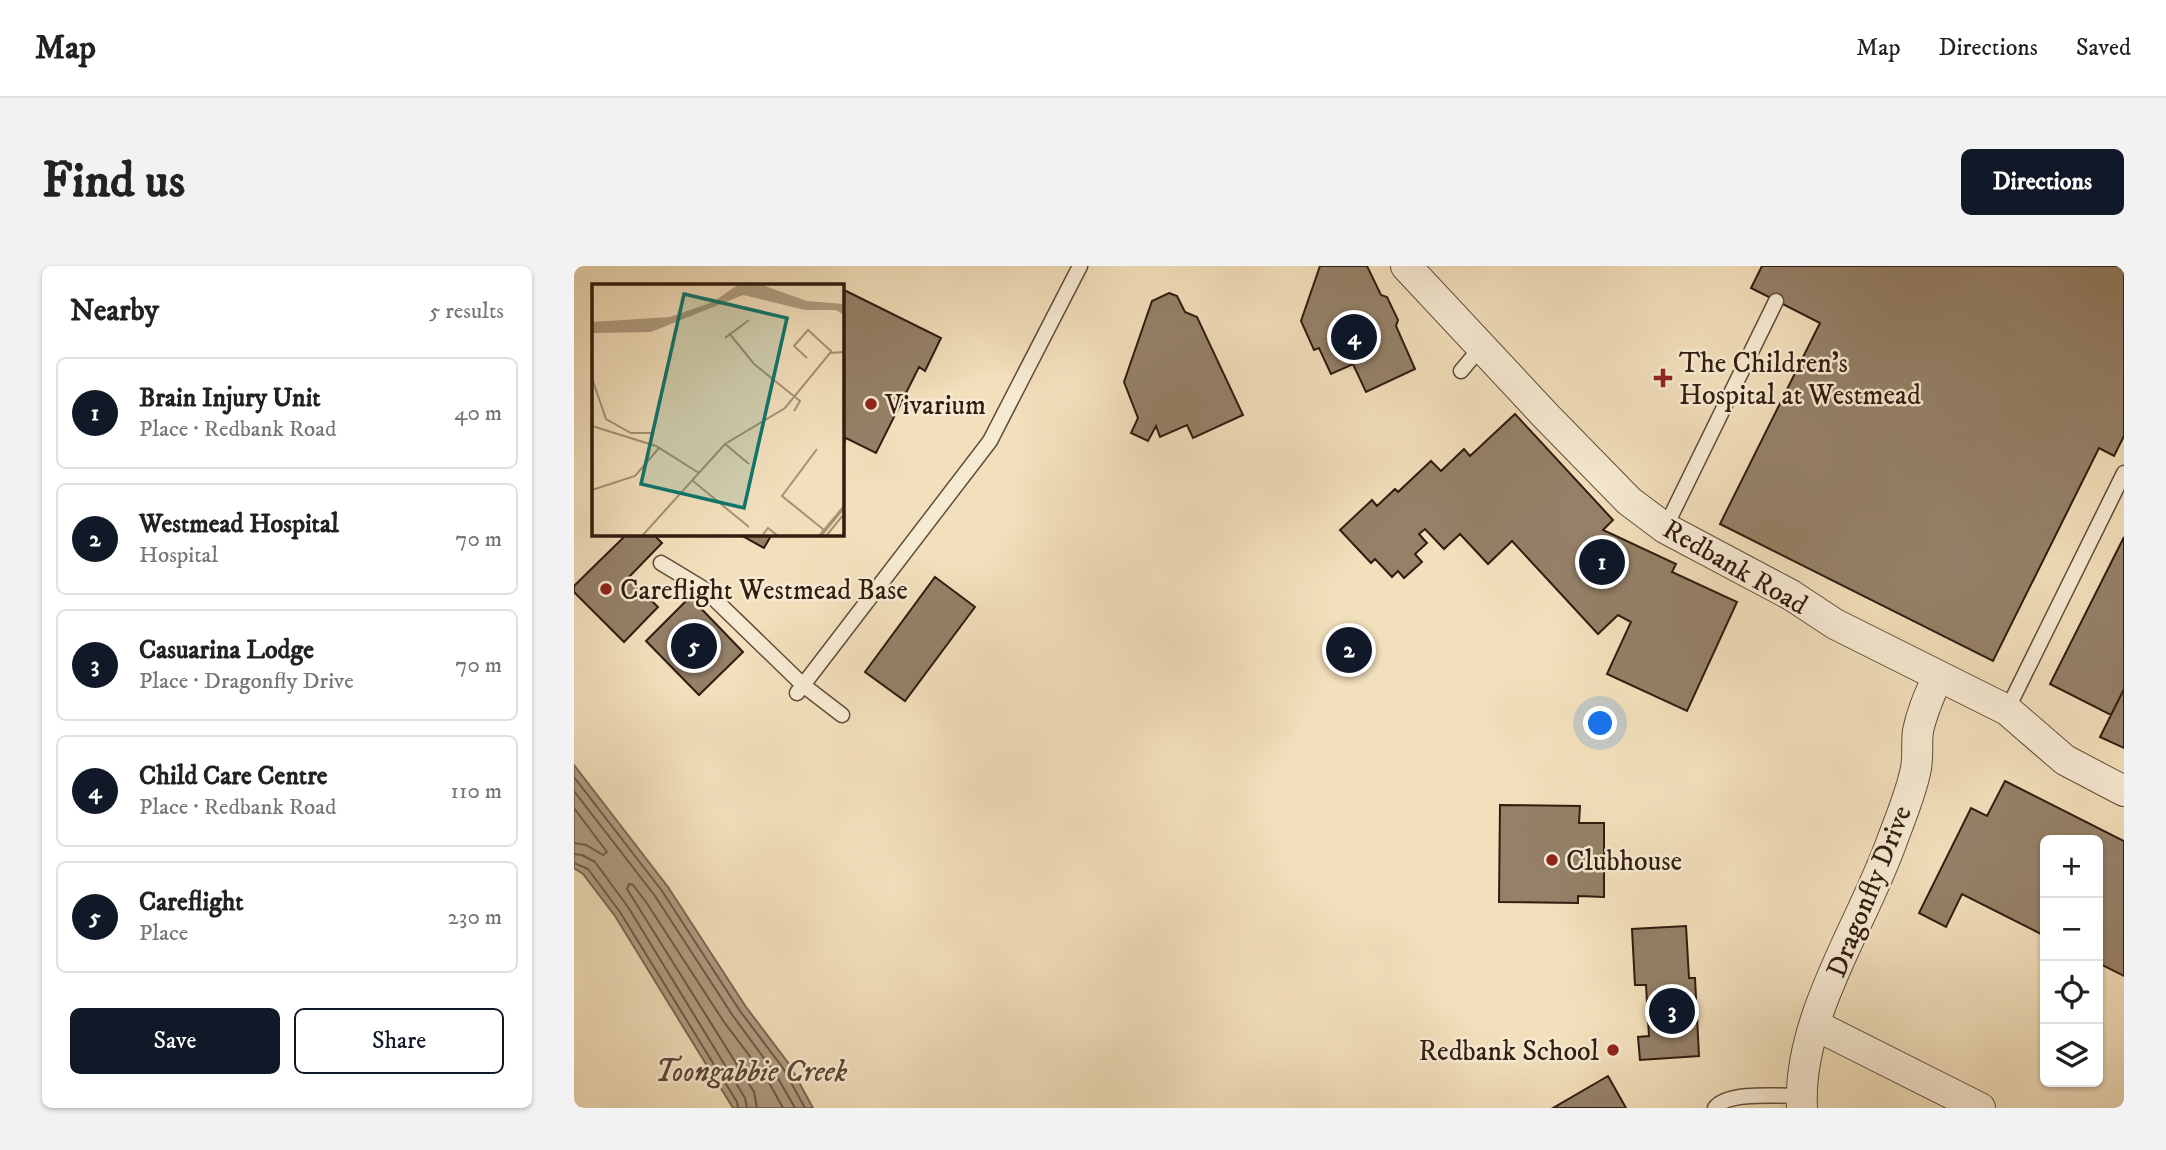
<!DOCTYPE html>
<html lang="en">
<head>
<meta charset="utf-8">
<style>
	body { margin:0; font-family:"IM FELL DW Pica",serif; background:#f2f2f2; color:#222 }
	.controls { position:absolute; right:21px; bottom:21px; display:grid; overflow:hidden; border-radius:10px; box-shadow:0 2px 5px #0004 }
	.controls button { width:63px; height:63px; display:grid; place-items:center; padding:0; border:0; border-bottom:2px solid #e0e0e0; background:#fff; color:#222; font:35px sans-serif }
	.you { position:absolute; left:1027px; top:458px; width:24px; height:24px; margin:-18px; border:5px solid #fff; border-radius:50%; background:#1a73e8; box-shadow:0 0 0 10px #1a73e833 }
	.badge { display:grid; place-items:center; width:46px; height:46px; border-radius:50%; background:#111827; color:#fff; font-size:23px; font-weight:700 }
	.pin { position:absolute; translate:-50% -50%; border:4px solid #fff; box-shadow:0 2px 7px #0006 }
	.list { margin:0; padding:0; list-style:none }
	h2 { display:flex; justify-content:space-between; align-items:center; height:91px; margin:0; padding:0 28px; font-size:30px }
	h2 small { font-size:23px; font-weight:400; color:#767676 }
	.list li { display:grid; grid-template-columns:46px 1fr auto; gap:21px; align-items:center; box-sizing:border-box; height:112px; margin:0 14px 14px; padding:0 14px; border:2px solid #e0e0e0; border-radius:10px }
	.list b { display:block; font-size:26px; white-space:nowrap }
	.list p { margin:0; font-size:23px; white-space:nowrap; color:#767676 }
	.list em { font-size:23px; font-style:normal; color:#767676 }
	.actions { display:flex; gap:14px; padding:21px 28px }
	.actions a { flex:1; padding:16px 0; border:2px solid #111827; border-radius:10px; text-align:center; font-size:24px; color:#111827 }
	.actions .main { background:#111827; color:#fff }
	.icon { flex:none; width:38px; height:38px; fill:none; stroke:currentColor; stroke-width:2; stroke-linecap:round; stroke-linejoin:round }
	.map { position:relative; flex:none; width:1550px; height:842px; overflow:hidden; border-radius:10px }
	header { display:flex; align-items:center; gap:42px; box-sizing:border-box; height:98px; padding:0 35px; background:#fff; border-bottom:2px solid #e0e0e0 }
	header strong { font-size:33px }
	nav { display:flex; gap:38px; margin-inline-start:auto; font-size:24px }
	.intro { display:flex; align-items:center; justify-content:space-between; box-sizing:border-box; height:168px; padding:0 42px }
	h1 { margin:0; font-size:49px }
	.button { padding:18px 32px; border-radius:10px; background:#111827; color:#fff; font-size:24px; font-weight:700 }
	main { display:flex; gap:42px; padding:0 42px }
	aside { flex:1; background:#fff; border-radius:10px; box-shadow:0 2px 5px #0004 }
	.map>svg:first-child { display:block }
	.water { fill:#b09d81; stroke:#7d6953; stroke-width:2 }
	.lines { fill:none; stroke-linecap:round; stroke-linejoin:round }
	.shore { stroke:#705c48; stroke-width:2 }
	.building { fill:#958168; stroke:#311c0f; stroke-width:2 }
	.service-casing { stroke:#614d3a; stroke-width:17 }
	.minor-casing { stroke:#614d3a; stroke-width:32 }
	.service { stroke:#f7ead3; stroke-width:14 }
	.minor { stroke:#f7ead3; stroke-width:30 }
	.poi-dot { fill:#8f2418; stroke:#f7ead3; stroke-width:2.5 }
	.labels { text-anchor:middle; stroke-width:5; stroke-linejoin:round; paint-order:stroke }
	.poi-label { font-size:28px; fill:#311c0f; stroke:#f7ead3; text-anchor:start }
	.street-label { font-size:28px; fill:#311c0f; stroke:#f7ead3 }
	.water-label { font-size:30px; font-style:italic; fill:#5d4937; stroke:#f7ead3 }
	.inset-road { fill:none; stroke:#a59176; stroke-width:2 }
	.view { fill:#0f766e; fill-opacity:0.15; stroke:#0f766e; stroke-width:3.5 }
	.inset-edge { fill:none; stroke:#311c0f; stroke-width:3.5 }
</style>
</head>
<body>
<header>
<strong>Map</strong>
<nav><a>Map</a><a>Directions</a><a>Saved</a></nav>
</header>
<div class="intro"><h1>Find us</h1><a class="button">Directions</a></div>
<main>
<aside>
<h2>Nearby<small>5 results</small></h2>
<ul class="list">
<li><span class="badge">1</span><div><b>Brain Injury Unit</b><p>Place · Redbank Road</p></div><em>40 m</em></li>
<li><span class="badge">2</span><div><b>Westmead Hospital</b><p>Hospital</p></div><em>70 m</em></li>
<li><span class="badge">3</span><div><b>Casuarina Lodge</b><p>Place · Dragonfly Drive</p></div><em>70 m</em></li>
<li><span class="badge">4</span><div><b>Child Care Centre</b><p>Place · Redbank Road</p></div><em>110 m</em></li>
<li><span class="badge">5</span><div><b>Careflight</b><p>Place</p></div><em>230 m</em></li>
</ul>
<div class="actions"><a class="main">Save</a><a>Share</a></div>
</aside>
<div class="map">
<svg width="1550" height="842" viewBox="0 0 1550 842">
	<rect width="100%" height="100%" fill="#f2dfbb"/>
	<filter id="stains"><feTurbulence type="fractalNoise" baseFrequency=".00286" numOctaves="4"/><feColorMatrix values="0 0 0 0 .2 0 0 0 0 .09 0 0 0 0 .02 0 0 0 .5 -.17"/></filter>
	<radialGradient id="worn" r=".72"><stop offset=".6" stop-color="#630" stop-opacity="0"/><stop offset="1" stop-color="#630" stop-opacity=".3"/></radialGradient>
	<path class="water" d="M0,499l94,122 78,120 43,57 24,44h-80l-118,-192 -32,-42 -9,-6z"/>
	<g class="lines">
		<path class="shore" d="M0,511l88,114 78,120 43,57 22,40
			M0,525l81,105 78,120 42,57 20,35
			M0,542l33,44 -4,3 -17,-10 -12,-2
			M0,588l8,1 13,7 33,45 117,191 2,10
			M0,597l14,6 32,43 117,190 1,6
			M183,842l-3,-16 -127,-203 2,-5 4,1 13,17 78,120 43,57 16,29"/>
	</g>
	<path class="building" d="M746,0h47l14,29 6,2 11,23 -2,6 19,43 -49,23 -13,-28 -22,10 -12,-26 -5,2 -13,-29z
		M1188,0h362v170l-10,20 -15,-8 -106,213 -273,-137 100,-201 -69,-35z
		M268,23l99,49 -16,33 -6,-4 -43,86 -30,-15 -4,8z
		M595,27l8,3 8,16 12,5 46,98 -50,23 -6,-13 -27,12 -4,-11 -8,15 -17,-8 7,-15 -14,-36 28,-81z
		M941,148l98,106 -10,10 73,34 -4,8 65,30 -50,109 -80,-37 24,-52 -13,-7 -20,19 -86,-93 -24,23 -28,-30 -16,15 -19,-20 -6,5 8,9 -12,11 7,8 -18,16 -6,-7 -6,6 -17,-18 -4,4 -31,-33 32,-30 5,6 18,-17 3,3 33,-31 10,10 23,-22 6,7z
		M53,268h26l9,9 -34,35 30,29 -34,35 -50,-50v-6z
		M165,268h33l-8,14z
		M1550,271v152l-13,26 -61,-31z
		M361,311l40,30 -70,94 -40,-29z
		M116,331l53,55 -44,43 -53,-54z
		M1550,423v59l-24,-11z
		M1431,515l119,60v135l-26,-13v-123h-53v96l-83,-42 -16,33 -27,-14 52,-105 16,8z
		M926,539l80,1 -1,17h25v74l-26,-1v7l-79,-1z
		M1112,660l3,52h6l4,78 -59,4 -2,-23 11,-1 -3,-51h-11l-3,-56z
		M1034,810l18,32h-73z"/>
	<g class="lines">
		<defs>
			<path id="service" d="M887,105l21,-25
				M1091,262l111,-227
				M87,297l43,26 99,96 39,30
				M223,427l193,-252 90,-175
				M1433,444l117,-237
				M1141,842c12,-17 65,-12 86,-12"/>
			<path id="minor" d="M832,0l140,150 83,85 36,27 126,67 44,29 172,86 58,50 59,31
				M1241,759l165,83
				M1228,842c-5,-91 62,-186 91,-270 8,-21 17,-43 22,-65 4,-14 1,-29 3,-42 4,-20 12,-37 20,-55"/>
		</defs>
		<use href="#service" class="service-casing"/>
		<use href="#minor" class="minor-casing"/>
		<use href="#service" class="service"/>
		<use href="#minor" class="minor"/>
	</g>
	<g class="poi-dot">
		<path d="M1085.5 101.5h7v7h7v7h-7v7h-7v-7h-7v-7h7z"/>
		<circle cx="297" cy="138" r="7"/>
		<circle cx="32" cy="323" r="7"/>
		<circle cx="978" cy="594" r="7"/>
		<circle cx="1039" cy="784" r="7"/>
	</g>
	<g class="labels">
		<g class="poi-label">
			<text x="1105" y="106">The Children's<tspan x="1105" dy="32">Hospital at Westmead</tspan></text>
			<text x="311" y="148">Vivarium</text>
			<text x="46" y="333">Careflight Westmead Base</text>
			<text x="992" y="604">Clubhouse</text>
			<text x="1025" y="794" text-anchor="end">Redbank School</text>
		</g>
		<g class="street-label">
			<text transform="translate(1162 300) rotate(30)" y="10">Redbank Road</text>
			<text transform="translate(1294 625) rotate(-68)" y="10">Dragonfly Drive</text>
		</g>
		<g class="water-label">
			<text x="177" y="815">Toongabbie Creek</text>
		</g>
	</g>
	<g transform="translate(18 18)">
		<rect width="252" height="252" fill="#f2dfbb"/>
		<path d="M147,0h20l48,17 37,3v11l-8,-5h-31l-62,-15 -92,37 -59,1v-11l78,-5 43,-15z" fill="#b09d81"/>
		<path class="inset-road" d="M137,49l25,31 46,37 -6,10M133,54l24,-18M215,74l-13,-12 14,-16 24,22M0,94l14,41 25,14h21l-1,12M0,142l64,20 43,27M133,160l24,20M225,165l-35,47 42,34M101,197l56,46M0,206l43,-14 24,-28M50,252l83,-92 60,-36 45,-55 14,-1M170,252l6,-8 10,8M227,252l25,-30M229,252l23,-28M234,252l18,-22"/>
		<path class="view" d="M92,10l103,24 -43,190 -103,-24z"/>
		<rect width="252" height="252" class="inset-edge"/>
	</g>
	<rect width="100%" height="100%" filter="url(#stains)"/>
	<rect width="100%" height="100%" fill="url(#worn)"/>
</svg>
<div class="controls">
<button>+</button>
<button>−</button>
<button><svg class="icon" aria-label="locate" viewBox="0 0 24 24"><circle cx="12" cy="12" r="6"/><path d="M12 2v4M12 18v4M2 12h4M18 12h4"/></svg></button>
<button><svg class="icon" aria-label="layers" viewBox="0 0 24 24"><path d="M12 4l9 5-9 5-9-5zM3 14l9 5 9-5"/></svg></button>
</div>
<div class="you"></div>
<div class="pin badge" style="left:1028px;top:296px">1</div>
<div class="pin badge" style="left:775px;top:384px">2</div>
<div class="pin badge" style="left:1098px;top:745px">3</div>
<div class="pin badge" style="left:780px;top:71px">4</div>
<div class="pin badge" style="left:120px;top:380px">5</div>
</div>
</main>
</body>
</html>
